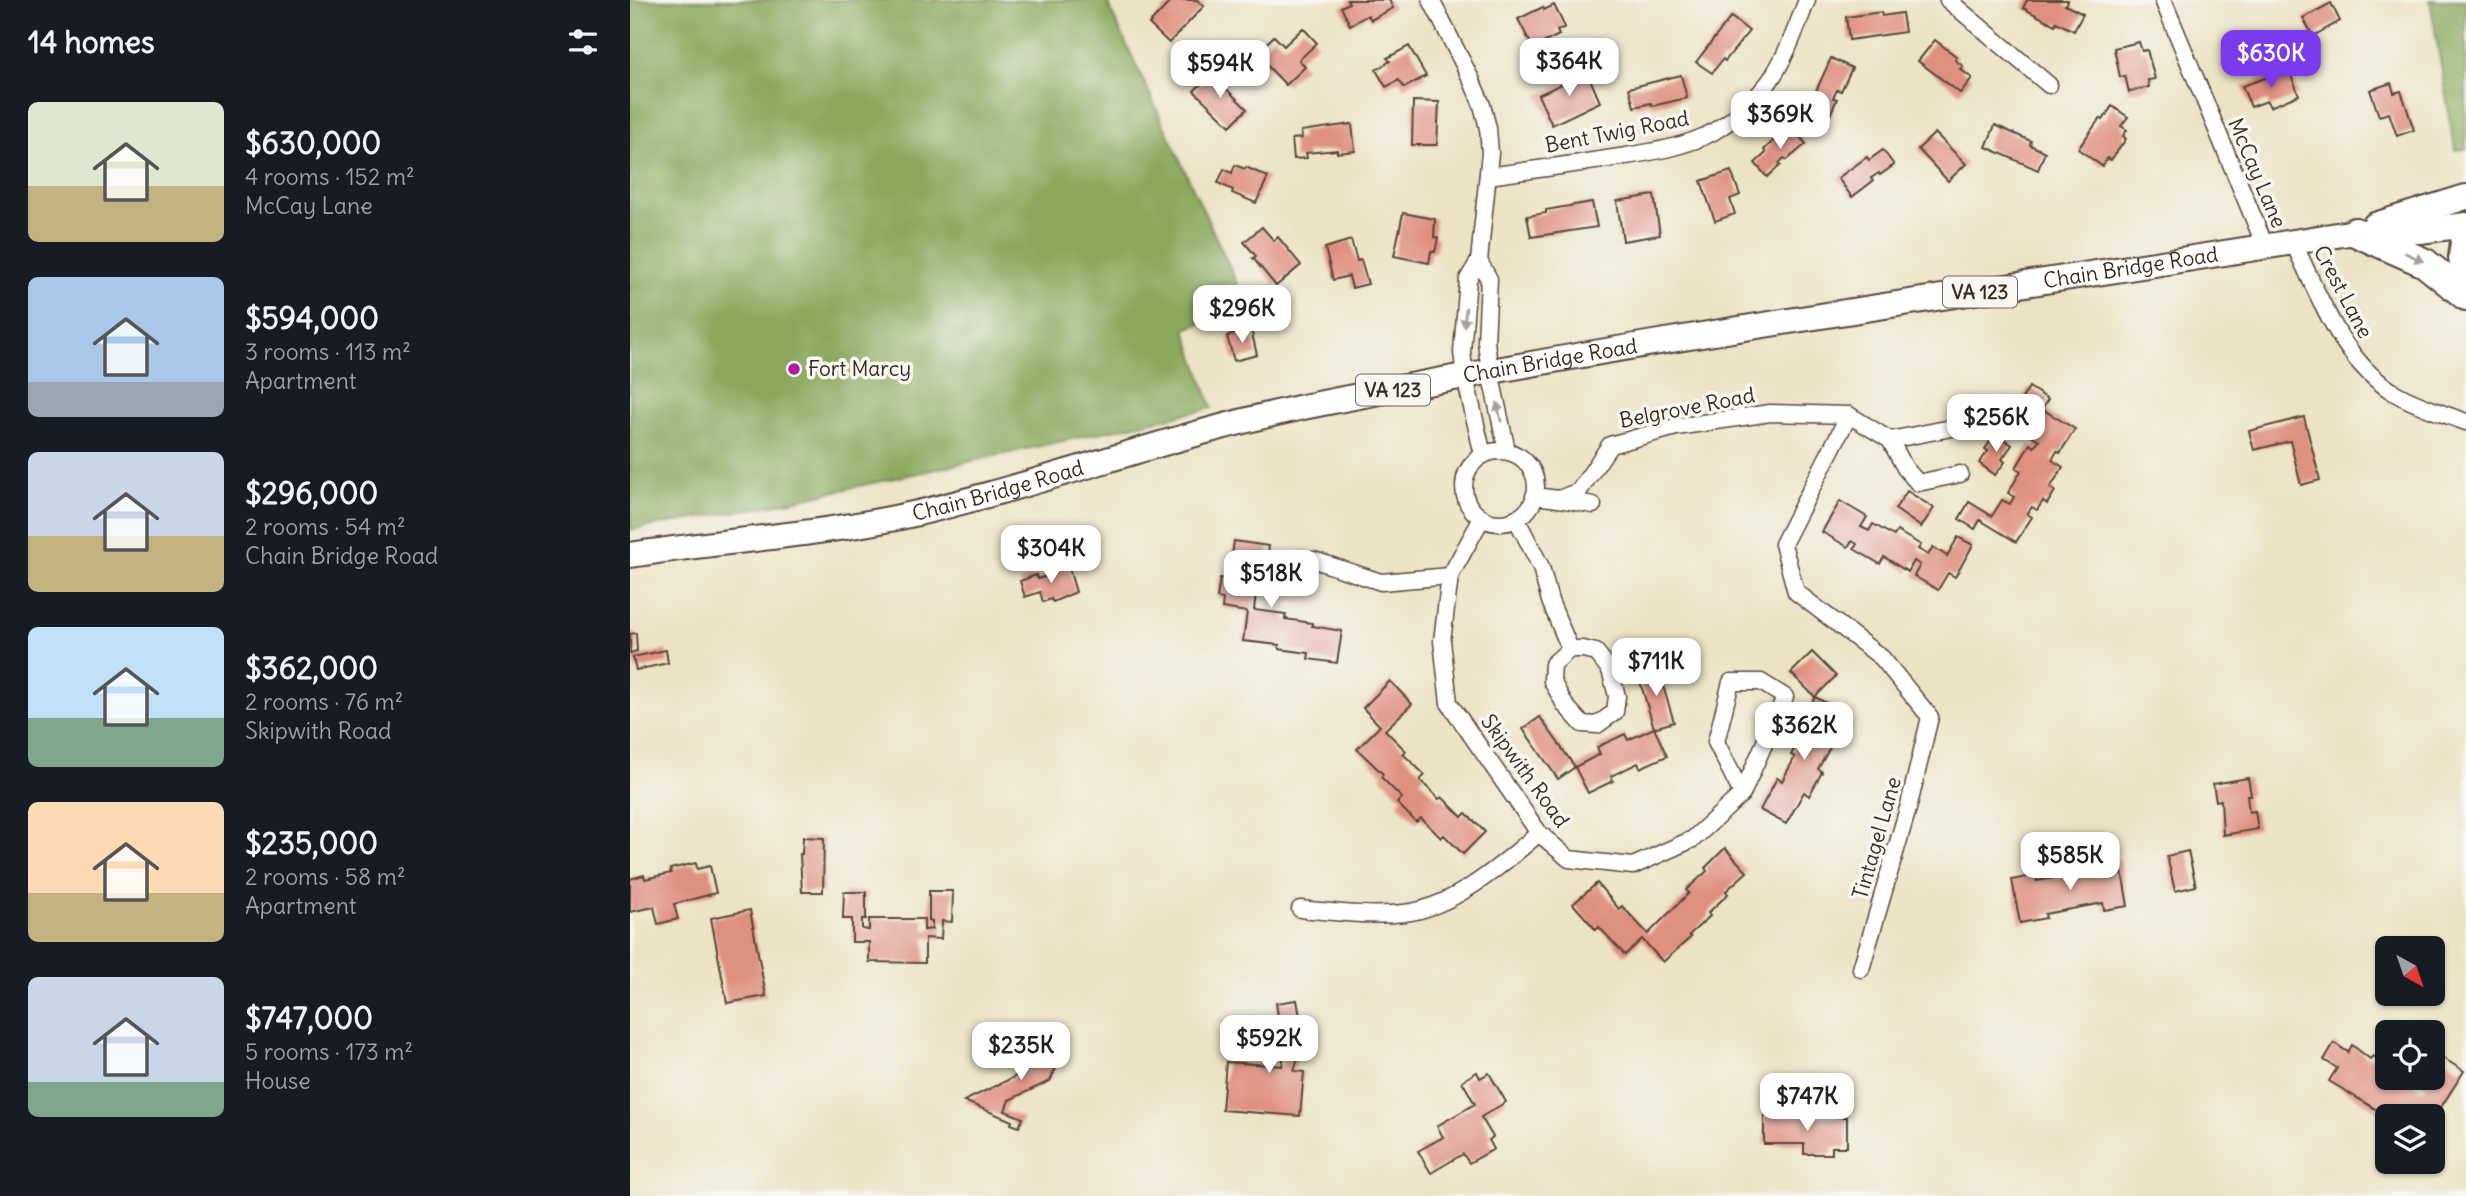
<!DOCTYPE html>
<html lang="en">
<head>
<meta charset="utf-8">
<style>
  :root { --surface:#171b24; --page:#242831; --text:#f1f3f6; --muted:#9ea1a6; --accent:#7c3aed }
  body { margin:0; font-family:Delius,sans-serif; background:var(--page); color:var(--text); height:100vh; display:flex; flex-direction:column; font-size:26px; white-space:nowrap }
  * { box-sizing:border-box; margin:0 }
  p { font-size:23px; color:var(--muted) }
  .icon { flex:none; width:38px; height:38px; fill:none; stroke:currentColor; stroke-width:2; stroke-linecap:round; stroke-linejoin:round }
  .map { position:relative; flex:1; overflow:hidden }
  .side { display:flex; flex-direction:column; background:var(--surface); width:630px }
  .side>* { flex:none }
  .needle { width:46px; rotate:140deg }
  .controls { position:absolute; left:1745px; top:936px; display:grid; gap:14px }
  .controls a { display:grid; place-items:center; width:70px; height:70px; border-radius:10px; background:var(--surface); box-shadow:0 2px 5px #0004; font-size:35px }
  .price { position:absolute; translate:-50% -60px; padding:0 16px; border-radius:14px; background:#fff; color:#222; font-size:23px; line-height:46px; filter:drop-shadow(0 2px 4px #0008) }
  .price::after { content:''; position:absolute; left:50%; top:42px; width:21px; height:16px; margin-left:-10px; background:inherit; clip-path:polygon(0 0,100% 0,50% 100%) }
  .price.active { background:var(--accent); color:#fff }
  ul { padding:0; list-style:none }
  li { display:flex; align-items:center; gap:21px; height:175px; padding:0 28px }
  li span { display:grid; place-items:center; flex:none; width:196px; height:140px; border-radius:10px; color:#555 }
  li>.icon { margin-inline-start:auto }
  span .icon { width:84px; height:84px; fill:#fffc; stroke-width:1 }
  li b { font-size:30px }
  h2 { display:flex; justify-content:space-between; align-items:center; height:84px; padding:0 28px; font-size:30px }
  main { display:flex; flex:1; min-height:0 }
  .map>svg:first-child { display:block }
</style>
</head>
<body>
<main>
<section class="side">
<h2>14 homes<svg class="icon" aria-label="filters" viewBox="0 0 24 24"><path d="M4 7h16M4 17h16"/><circle cx="9" cy="7" r="2"/><circle cx="15" cy="17" r="2"/></svg></h2>
<ul>
<li><span style="background:linear-gradient(#dfe7d0 60%,#c2b280 0)"><svg class="icon" aria-label="home" viewBox="0 0 24 24"><path d="M3 11l9-7 9 7M6 9v11h12V9"/></svg></span><div><b>$630,000</b><p>4 rooms · 152 m²</p><p>McCay Lane</p></div></li>
<li><span style="background:linear-gradient(#a9c7e8 75%,#9aa5b1 0)"><svg class="icon" aria-label="home" viewBox="0 0 24 24"><path d="M3 11l9-7 9 7M6 9v11h12V9"/></svg></span><div><b>$594,000</b><p>3 rooms · 113 m²</p><p>Apartment</p></div></li>
<li><span style="background:linear-gradient(#c9d6e8 60%,#c2b280 0)"><svg class="icon" aria-label="home" viewBox="0 0 24 24"><path d="M3 11l9-7 9 7M6 9v11h12V9"/></svg></span><div><b>$296,000</b><p>2 rooms · 54 m²</p><p>Chain Bridge Road</p></div></li>
<li><span style="background:linear-gradient(#bfe0f5 65%,#7fa58c 0)"><svg class="icon" aria-label="home" viewBox="0 0 24 24"><path d="M3 11l9-7 9 7M6 9v11h12V9"/></svg></span><div><b>$362,000</b><p>2 rooms · 76 m²</p><p>Skipwith Road</p></div></li>
<li><span style="background:linear-gradient(#ffd9b3 65%,#c2b280 0)"><svg class="icon" aria-label="home" viewBox="0 0 24 24"><path d="M3 11l9-7 9 7M6 9v11h12V9"/></svg></span><div><b>$235,000</b><p>2 rooms · 58 m²</p><p>Apartment</p></div></li>
<li><span style="background:linear-gradient(#c9d6e8 75%,#7fa58c 0)"><svg class="icon" aria-label="home" viewBox="0 0 24 24"><path d="M3 11l9-7 9 7M6 9v11h12V9"/></svg></span><div><b>$747,000</b><p>5 rooms · 173 m²</p><p>House</p></div></li>
</ul>
</section>
<div class="map">
<svg width="1836" height="1196" viewBox="0 0 1836 1196">
  <rect width="100%" height="100%" fill="#f6f6f2"/>
  <filter id="ink" filterUnits="userSpaceOnUse"><feTurbulence type="fractalNoise" baseFrequency=".0143" numOctaves="2"/><feDisplacementMap in="SourceGraphic" scale="14" xChannelSelector="R" yChannelSelector="G"/><feConvolveMatrix kernelMatrix="1 2 1 2 8 2 1 2 1" color-interpolation-filters="sRGB"/></filter>
  <filter id="wash" filterUnits="userSpaceOnUse"><feTurbulence type="fractalNoise" baseFrequency=".00686" numOctaves="4" result="noise"/><feDisplacementMap in="SourceGraphic" scale="28" xChannelSelector="R" yChannelSelector="G"/><feGaussianBlur stdDeviation="1.57" result="paint"/><feColorMatrix in="noise" values="0 0 0 0 0 0 0 0 0 0 0 0 0 0 0 0 0 1.4 0 .05"/><feComposite in="paint" operator="in"/></filter>
  <g filter="url(#wash)">
    <rect width="100%" height="100%" fill="#ece3c4"/>
    <g fill="#89a85c" stroke="#62693d" stroke-width="2">
      <path d="M0,0H476L618,307L555,329L582,408L143,505L0,530Z"/>
      <path d="M1800,0H1836V149L1825,150Z"/>
    </g>
    <g id="blocks">
      <g fill="#df8f80">
        <path d="M542,0H567L574,6L539,43L519,24Z"/>
        <path d="M717,0H759L763,8L741,20L738,15L720,25L711,7L719,3Z"/>
        <path d="M1397,0H1438L1435,5L1453,14L1444,31L1426,22L1425,25L1393,8Z"/>
        <path d="M1701,3L1710,21L1683,36L1673,18Z"/>
        <path d="M924,5L935,27L927,31L929,35L903,48L888,19L913,7L914,10Z"/>
        <path d="M1251,12L1252,16L1272,13L1275,32L1219,40L1216,17Z"/>
        <path d="M1101,17L1119,31L1095,61L1093,59L1082,73L1066,62Z"/>
        <path d="M673,28L687,43L669,60L675,67L656,85L626,54L644,36L654,46Z"/>
        <path d="M1305,40L1327,57L1325,60L1333,66L1330,69L1342,78L1330,93L1288,61Z"/>
        <path d="M1509,42L1512,51L1517,50L1525,79L1518,80L1519,87L1499,92L1495,76L1490,77L1484,48Z"/>
        <path d="M779,46L796,76L774,88L769,80L756,87L746,70L760,61L757,58Z"/>
        <path d="M1201,58L1222,68L1211,91L1207,90L1203,98L1207,99L1200,115L1182,107L1189,92L1186,91Z"/>
        <path d="M1659,70L1669,95L1640,107L1637,101L1621,107L1612,86Z"/>
        <path d="M957,72L970,102L922,125L908,95Z"/>
        <path d="M581,74L617,109L600,126L564,91Z"/>
        <path d="M1051,75L1057,98L1022,106L1021,103L1004,107L999,88Z"/>
        <path d="M1761,83L1764,93L1771,91L1784,130L1767,136L1759,113L1749,116L1740,90Z"/>
        <path d="M783,101L809,102L807,145H782Z"/>
        <path d="M1482,106L1498,117L1491,126L1497,130L1493,136L1496,139L1481,160L1477,158L1472,166L1448,149L1470,118L1473,120Z"/>
        <path d="M722,124L725,151L707,153V150L676,153L677,158L664,159L662,139L672,138L671,131Z"/>
        <path d="M1365,125L1401,141L1400,145L1415,152L1408,170L1356,147Z"/>
        <path d="M1161,126L1176,144L1157,160L1154,158L1149,163L1151,165L1137,177L1125,163L1136,153L1134,150L1141,143Z"/>
        <path d="M1305,133L1336,164L1318,181L1288,149Z"/>
        <path d="M1253,150L1264,165L1250,175L1249,173L1241,178L1243,181L1222,197L1208,178L1237,157L1239,160Z"/>
        <path d="M605,165L615,169L616,167L638,177L626,203L602,193L603,190L588,183L594,169L602,173Z"/>
        <path d="M1101,171L1110,195L1100,199L1105,214L1085,221L1071,181Z"/>
        <path d="M1024,195L1030,235L993,241L987,201Z"/>
        <path d="M962,202L967,227L901,237L897,216L916,213V210Z"/>
        <path d="M773,213L805,219L804,237L808,238L805,252L801,251L799,263L764,256Z"/>
        <path d="M632,227L644,241L648,237L671,265L646,286L623,258L626,256L614,242Z"/>
        <path d="M721,240L727,261L731,260L738,284L722,288L719,276L703,280L695,248Z"/>
        <path d="M621,329L627,355L604,361L597,336Z"/>
        <path d="M1399,387L1418,399L1412,409L1445,429L1430,453L1427,451L1422,460L1433,467L1420,488L1425,491L1417,504L1413,501L1407,510L1402,507L1397,514L1402,517L1386,542L1350,520L1345,529L1329,519L1339,502L1362,516L1372,500L1380,504L1384,497L1378,493L1391,471L1386,468L1400,444L1404,447L1409,440L1401,435L1410,420L1387,407Z"/>
        <path d="M1674,417L1690,480L1671,485L1660,441L1624,450L1619,431Z"/>
        <path d="M1366,433L1382,445L1372,459L1375,462L1365,475L1349,463L1358,451L1355,449Z"/>
        <path d="M1277,491L1304,508L1291,527L1265,509Z"/>
        <path d="M1210,501L1237,517L1231,527L1239,531L1243,524L1264,536L1267,531L1291,545L1288,549L1298,555L1303,547L1317,556L1328,537L1343,545L1325,577L1318,573L1308,590L1284,576L1290,565L1284,561L1278,572L1254,557L1250,564L1224,549L1227,544L1222,541L1218,547L1192,532Z"/>
        <path d="M604,541L639,546L635,577L628,576L624,610L656,614L655,619L682,623V626L712,631L707,663L678,659L679,653L649,649V645L613,641L617,612L592,608L593,599L587,598L590,578L599,579Z"/>
        <path d="M438,565L446,592L423,602L421,599L413,602L410,592L395,597L390,581L406,575L408,579L420,575L418,571Z"/>
        <path d="M6,633L7,651L0,653V634Z"/>
        <path d="M36,650L38,663L6,670L3,657Z"/>
        <path d="M1182,652L1206,676L1185,697L1161,673Z"/>
        <path d="M1028,669L1044,722L1024,728L1008,675Z"/>
        <path d="M760,681L782,704L755,730L776,751L773,754L795,775L790,780L809,799L812,797L832,817L836,813L855,832L833,854L814,835L811,838L791,818L786,822L767,803L772,798L751,777L753,774L727,749L750,726L733,708Z"/>
        <path d="M1185,697L1213,712L1198,739L1203,742L1188,769L1192,772L1179,796L1174,792L1156,824L1130,810L1147,778L1152,781L1165,757L1161,755L1176,727L1171,725Z"/>
        <path d="M910,717L945,767L928,779L893,729Z"/>
        <path d="M1024,728L1037,756L1010,768L1008,763L981,776L983,781L958,793L945,767L970,754L967,747L995,734L998,740Z"/>
        <path d="M1618,778L1621,795H1617L1619,812L1625,811L1628,829L1593,835L1591,800L1586,801L1583,784Z"/>
        <path d="M173,837L194,838L193,892H172L170,854H172Z"/>
        <path d="M1095,848L1117,872L1096,891L1098,894L1078,913L1080,916L1059,935L1061,937L1033,962L1012,939L995,955L969,927L966,930L943,904L967,883L989,909L992,906L1018,934L1059,893L1056,890L1077,871L1075,868Z"/>
        <path d="M1558,851L1566,886L1545,891L1537,856Z"/>
        <path d="M1490,860L1498,906L1474,910L1473,903L1415,914L1416,918L1390,923L1382,880L1406,875L1407,881L1468,870L1467,864Z"/>
        <path d="M66,863L67,869L80,866L86,893L44,904L48,919L28,924L24,907L0,912V879L14,875L15,879L41,873L40,869Z"/>
        <path d="M299,891H323L322,922L312,921L311,939L295,938V963L239,962V942H222V919H213L214,892H236V919H232V929L239,930V919H294V930L302,929V921H299Z"/>
        <path d="M120,910L136,996L97,1003L81,918Z"/>
        <path d="M667,1000L674,1038L665,1040L668,1058L664,1071L674,1072L670,1116L592,1110L596,1062L652,1066L654,1055L646,1003Z"/>
        <path d="M414,1037L435,1047L420,1081L379,1100L375,1111L393,1118L389,1127L381,1124L382,1121L334,1101L399,1070Z"/>
        <path d="M1704,1043L1718,1052L1722,1045L1740,1059L1743,1056L1754,1063L1757,1058V1078H1774L1793,1090L1813,1058L1834,1071L1804,1118L1787,1107L1781,1116H1757L1699,1081L1707,1068L1694,1060Z"/>
        <path d="M847,1072L850,1078L859,1073L876,1102L851,1117L863,1137L859,1140L864,1149L839,1163L833,1154L801,1173L788,1151L813,1137L807,1126L845,1104L832,1081Z"/>
        <path d="M1134,1116L1217,1117V1147H1202V1154H1174V1144H1134Z"/>
      </g>
    </g>
  </g>
  <g filter="url(#ink)">
    <use href="#blocks" fill-opacity="0" stroke="#564637" stroke-width="2"/>
    <g fill="none" stroke-linecap="round" stroke-linejoin="round">
      <defs>
        <g id="street">
          <path d="M801,0L841,79L852,105L858,128L860,153L849,261L838,279L832,352L835,377L853,455"/>
          <path d="M1318,0L1419,85"/>
          <path d="M1533,0L1635,246"/>
          <path d="M858,176C902,170 946,164 990,157C1021,152 1056,147 1083,132C1105,119 1123,103 1139,82C1156,58 1166,28 1177,0"/>
          <path d="M1663,242C1689,295 1712,362 1765,393C1787,406 1812,413 1836,422"/>
          <path d="M849,261L859,279L856,342L860,372L877,451"/>
          <path d="M1219,415L1153,544L1166,592L1252,658L1300,717L1279,805L1231,969"/>
          <path d="M1260,440L1275,468L1288,483L1330,474"/>
          <circle cx="870" cy="487" r="36"/>
          <path d="M904,496L929,499L949,491L980,445L1046,427L1140,413L1219,415L1260,440L1362,420"/>
          <path d="M929,499L963,505"/>
          <path d="M852,518L820,576L812,641L819,703L909,833L939,859L1003,866L1063,839L1112,794"/>
          <path d="M886,518L911,567L920,601L940,649L923,664L922,681L935,705L952,724L967,725L985,712L987,696L980,670L966,652L953,649H940"/>
          <path d="M684,560L751,582L820,576"/>
          <path d="M1101,682H1131L1155,697L1112,794L1086,742Z"/>
          <path d="M670,909C704,912 740,917 774,913C823,908 873,864 909,833"/>
        </g>
        <g id="primary">
          <path d="M1745,225L1836,197"/>
          <path id="s1" d="M0,555C96,540 193,535 288,513C423,481 553,431 688,404C1032,335 1379,289 1725,232L1790,231L1836,225"/>
        </g>
        <g id="highway">
          <path d="M1725,232L1795,263L1836,296"/>
          <path d="M1836,235L1833,257L1836,281"/>
        </g>
      </defs>
      <use href="#street" stroke="#564637" stroke-width="19"/>
      <use href="#primary" stroke="#564637" stroke-width="28"/>
      <use href="#highway" stroke="#564637" stroke-width="32"/>
      <use href="#street" stroke="#fff" stroke-width="16"/>
      <use href="#primary" stroke="#fff" stroke-width="24"/>
      <use href="#highway" stroke="#fff" stroke-width="28"/>
    </g>
    <defs><path id="oneway-solid" d="M-6-.8H1V-3.2L6.5 0L1 3.2V.8H-6Z" transform="scale(1.75)"/></defs>
    <g fill="#a79f9a">
      <use href="#oneway-solid" transform="translate(1784 257) rotate(26)"/>
      <use href="#oneway-solid" transform="translate(835 317) rotate(95)"/>
      <use href="#oneway-solid" transform="translate(869 412) rotate(-102)"/>
    </g>
  </g>
  <circle fill="#b5179e" stroke="#f6f6f2" stroke-width="2.5" cx="164" cy="369" r="7"/>
  <g text-anchor="middle" stroke-width="7" stroke-linejoin="round" paint-order="stroke">
    <g fill="#f6f6f2" stroke="#73675e" stroke-width="2">
      <rect x="1313" y="276.5" width="74" height="31" rx="5"/>
      <rect x="726" y="374.5" width="74" height="31" rx="5"/>
    </g>
    <g font-size="19" font-weight="bold" fill="#3b2a1e">
      <text x="1350" y="299">VA 123</text>
      <text x="763" y="397">VA 123</text>
    </g>
    <g font-size="21" fill="#3b2a1e" stroke="#f6f6f2">
      <text transform="translate(987 132) rotate(-11)" y="7">Bent Twig Road</text>
      <text transform="translate(1627 173) rotate(67)" y="7">McCay Lane</text>
      <text dy="7" stroke="none"><textPath href="#s1" startOffset="1530">Chain Bridge Road</textPath></text>
      <text transform="translate(1713 292) rotate(62)" y="7">Crest Lane</text>
      <text dy="7" stroke="none"><textPath href="#s1" startOffset="942">Chain Bridge Road</textPath></text>
      <text transform="translate(1057 408) rotate(-11)" y="7">Belgrove Road</text>
      <text dy="7" stroke="none"><textPath href="#s1" startOffset="374">Chain Bridge Road</textPath></text>
      <text transform="translate(895 771) rotate(54)" y="7">Skipwith Road</text>
      <text transform="translate(1247 838) rotate(-74)" y="7">Tintagel Lane</text>
    </g>
    <g font-size="21" fill="#3b2a1e" stroke="#f6f6f2" text-anchor="start">
      <text x="178" y="376">Fort Marcy</text>
    </g>
  </g>
</svg>
<div class="controls">
<a><svg class="needle" viewBox="-14 -14 28 28"><path d="M0-13l5 13h-10z" fill="#e53935"/><path d="M0 13l5-13h-10z" fill="#9ea1a6"/></svg></a>
<a><svg class="icon" aria-label="locate" viewBox="0 0 24 24"><circle cx="12" cy="12" r="6"/><path d="M12 2v4M12 18v4M2 12h4M18 12h4"/></svg></a>
<a><svg class="icon" aria-label="layers" viewBox="0 0 24 24"><path d="M12 4l9 5-9 5-9-5zM3 14l9 5 9-5"/></svg></a>
</div>
<b class="price active" style="left:1641px;top:90px">$630K</b>
<b class="price" style="left:939px;top:98px">$364K</b>
<b class="price" style="left:590px;top:100px">$594K</b>
<b class="price" style="left:1150px;top:151px">$369K</b>
<b class="price" style="left:612px;top:345px">$296K</b>
<b class="price" style="left:1366px;top:454px">$256K</b>
<b class="price" style="left:421px;top:585px">$304K</b>
<b class="price" style="left:641px;top:610px">$518K</b>
<b class="price" style="left:1026px;top:698px">$711K</b>
<b class="price" style="left:1174px;top:762px">$362K</b>
<b class="price" style="left:1440px;top:892px">$585K</b>
<b class="price" style="left:639px;top:1075px">$592K</b>
<b class="price" style="left:391px;top:1082px">$235K</b>
<b class="price" style="left:1177px;top:1133px">$747K</b>
</div>
</main>
</body>
</html>
